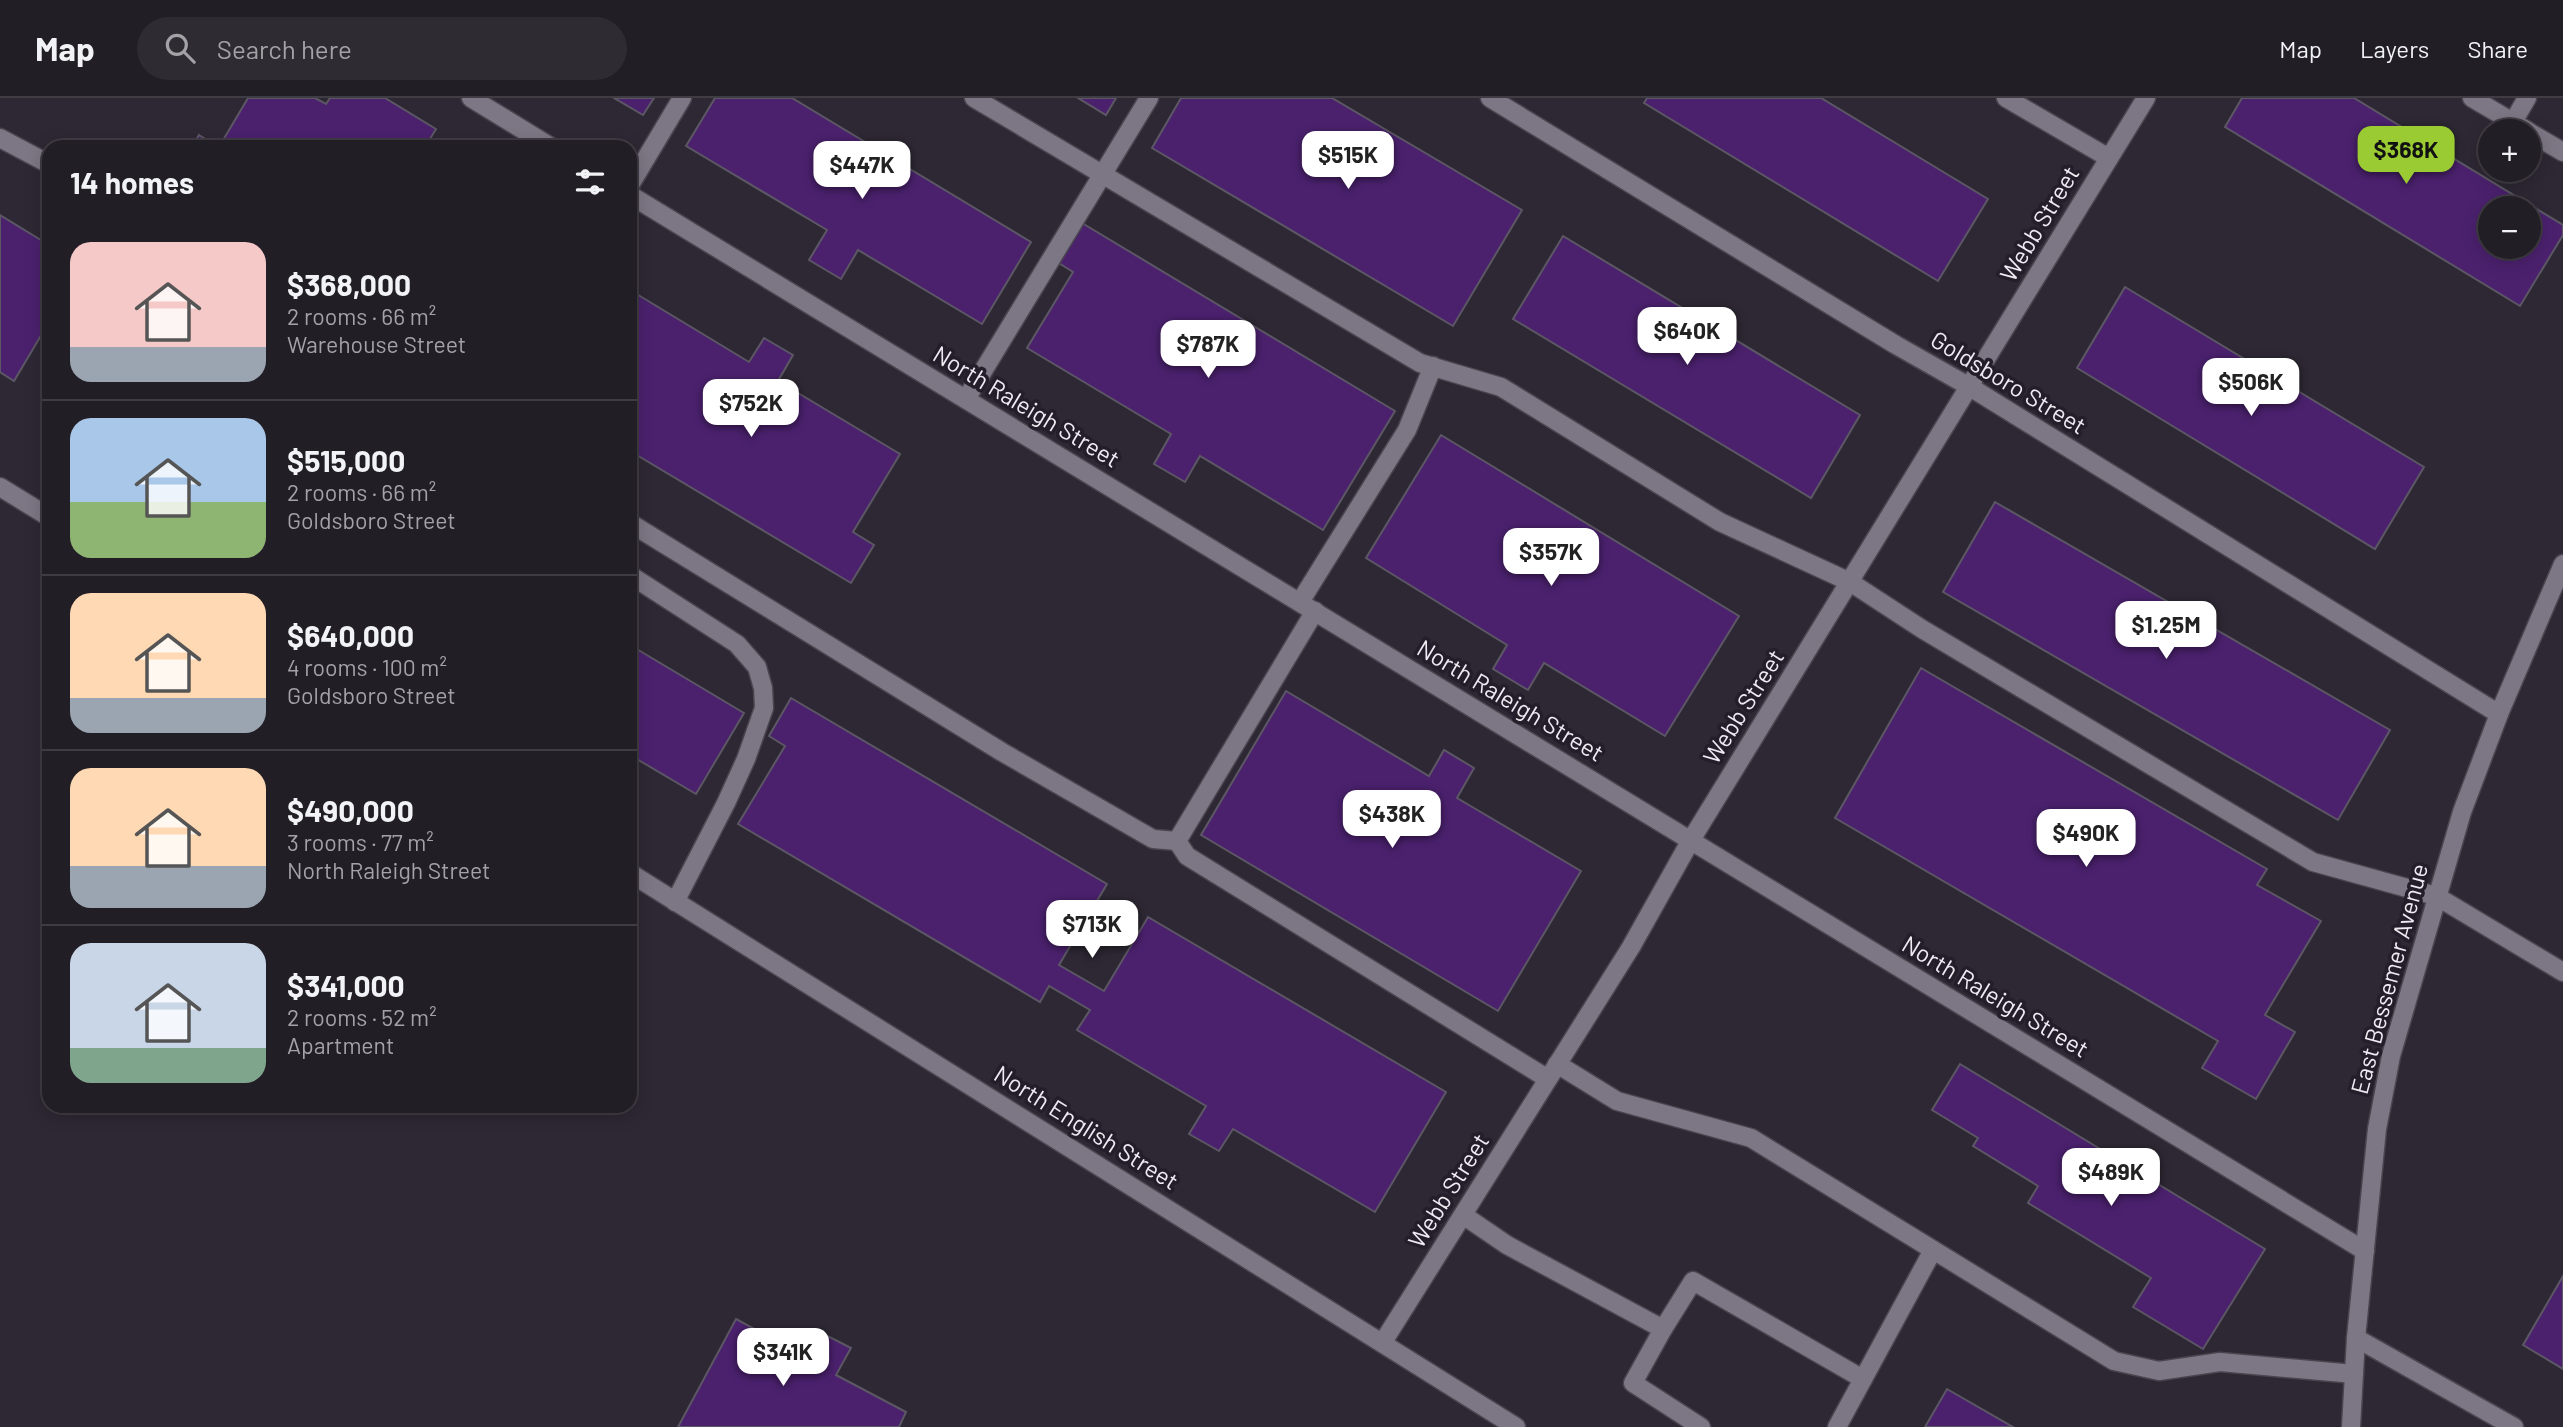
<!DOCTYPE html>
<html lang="en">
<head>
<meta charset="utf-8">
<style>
  :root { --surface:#221e26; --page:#2e2b32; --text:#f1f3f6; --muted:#a2a2a7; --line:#3f3c43; --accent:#9bcb33 }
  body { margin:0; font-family:Barlow,sans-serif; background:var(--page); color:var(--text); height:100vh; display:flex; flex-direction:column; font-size:26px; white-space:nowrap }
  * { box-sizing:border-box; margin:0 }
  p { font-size:23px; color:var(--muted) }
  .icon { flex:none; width:38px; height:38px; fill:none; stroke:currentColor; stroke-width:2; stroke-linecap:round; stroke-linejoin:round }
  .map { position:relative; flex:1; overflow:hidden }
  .drawer { position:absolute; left:42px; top:42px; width:595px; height:973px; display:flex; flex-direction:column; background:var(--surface); border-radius:21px; box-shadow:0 4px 18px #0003,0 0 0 2px var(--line) }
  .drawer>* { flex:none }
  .tools { position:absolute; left:2478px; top:21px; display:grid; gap:14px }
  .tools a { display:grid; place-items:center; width:63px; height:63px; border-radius:50%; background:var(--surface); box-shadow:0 4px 18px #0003,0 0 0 2px var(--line); font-size:35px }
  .price { position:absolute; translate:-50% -60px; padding:0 16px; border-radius:14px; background:#fff; color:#222; font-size:23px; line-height:46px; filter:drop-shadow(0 2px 4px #0008) }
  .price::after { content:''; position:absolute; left:50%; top:42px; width:21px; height:16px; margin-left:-10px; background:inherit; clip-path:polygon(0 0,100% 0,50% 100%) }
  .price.selected { background:var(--accent); color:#111 }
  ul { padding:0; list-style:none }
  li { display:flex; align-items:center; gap:21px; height:175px; padding:0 28px }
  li+li { border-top:2px solid var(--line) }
  li span { display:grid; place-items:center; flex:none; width:196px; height:140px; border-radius:21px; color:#555 }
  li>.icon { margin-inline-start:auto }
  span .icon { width:84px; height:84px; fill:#fffc; stroke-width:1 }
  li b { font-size:30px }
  h2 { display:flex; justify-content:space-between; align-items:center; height:84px; padding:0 28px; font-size:30px }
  header { display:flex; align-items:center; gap:42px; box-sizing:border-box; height:98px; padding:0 35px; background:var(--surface); border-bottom:2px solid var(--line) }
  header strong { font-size:33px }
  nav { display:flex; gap:38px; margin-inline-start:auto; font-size:24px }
  .search { width:490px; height:63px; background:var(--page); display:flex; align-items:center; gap:18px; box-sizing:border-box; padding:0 24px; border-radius:38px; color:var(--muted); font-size:26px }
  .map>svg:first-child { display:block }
</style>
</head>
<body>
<header>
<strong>Map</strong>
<div class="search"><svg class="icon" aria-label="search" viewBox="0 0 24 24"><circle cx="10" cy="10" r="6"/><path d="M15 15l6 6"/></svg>Search here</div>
<nav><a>Map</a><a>Layers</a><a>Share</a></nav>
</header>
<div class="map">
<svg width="2563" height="1329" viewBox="0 0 2563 1329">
  <rect width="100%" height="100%" fill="#2d2833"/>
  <g fill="#4b216e" stroke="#5c5764" stroke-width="2" fill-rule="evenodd">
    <path d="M248,0H315L326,6L330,0H385L436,31L425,49H219Z"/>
    <path d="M614,0H654L643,17Z"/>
    <path d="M715,0H792L1031,144L982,226L858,152L841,181L809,162L827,132L686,48Z"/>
    <path d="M1078,0H1116L1106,17Z"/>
    <path d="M1181,0H1332L1522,112L1453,228L1152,50Z"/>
    <path d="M1647,0H1821L1988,101L1938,183L1644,5Z"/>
    <path d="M2242,0H2354L2563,127V137L2520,208L2225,29ZM2490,110H2529V149H2490Z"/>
    <path d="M199,37L218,49H192Z"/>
    <path d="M0,117L49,147V224L14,283L0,274Z"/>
    <path d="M1077,122L1395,313L1323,432L1200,358L1185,384L1154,366L1171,336L1027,250L1073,174L1054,162Z"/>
    <path d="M1563,138L1860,317L1811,400L1513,221Z"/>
    <path d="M2125,189L2424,369L2375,451L2077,270Z"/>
    <path d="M630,192L749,264L764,240L793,257L778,283L900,356L853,434L874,447L851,485L630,353Z"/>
    <path d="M1441,337L1739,518L1665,638L1544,565L1528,592L1493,571L1507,547L1366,460Z"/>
    <path d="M1995,404L2390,632L2338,722L1943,494Z"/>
    <path d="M630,547L744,615L696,696L630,657Z"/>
    <path d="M1921,570L2267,771L2257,787L2321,823L2265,917L2295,934L2256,1001L2202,970L2218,943L1835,720Z"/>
    <path d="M1286,593L1429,678L1444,652L1474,670L1457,700L1581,773L1498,913L1201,737Z"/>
    <path d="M791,600L1107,786L1059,867L1104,893L1148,819L1446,994L1375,1114L1233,1031L1219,1053L1189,1036L1206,1008L1077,932L1090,912L1049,888L1040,904L738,726L785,648L769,638Z"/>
    <path d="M1960,966L2265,1151L2203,1251L2133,1209L2151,1180L2028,1105L2038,1088L1973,1048L1978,1040L1932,1012Z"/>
    <path d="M2563,1178V1271L2523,1247Z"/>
    <path d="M736,1221L804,1258L818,1233L851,1250L836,1277L906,1314L899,1329H678Z"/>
    <path d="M1947,1291L2013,1329H1925Z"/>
  </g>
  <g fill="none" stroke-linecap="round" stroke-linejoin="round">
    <defs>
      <g id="lane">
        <path d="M974,0L1420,265L1501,289L1720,424L1850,484L1922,531L2313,764L2436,798"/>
        <path d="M2006,0L2109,60"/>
        <path d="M2513,24L2527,0"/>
        <path d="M0,40L49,66"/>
        <path d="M630,87L682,0"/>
        <path d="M966,301L1149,0"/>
        <path d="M630,425L1002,654L1153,741L1177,743"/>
        <path d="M630,477L737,546L757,569L763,590L764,610L746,661L726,705L675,804"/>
        <path d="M1300,504L1407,332L1433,268"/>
        <path d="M1315,513L1177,743L1187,758L1548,981"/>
        <path d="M1557,966L1617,1003L1751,1040L2114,1263L2159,1273L2220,1264L2354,1276"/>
        <path d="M1463,1117L1507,1147L1663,1231L1693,1183L1863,1281"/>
        <path d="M1663,1231L1633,1285L1701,1329"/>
        <path d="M1837,1329L1933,1152"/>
      </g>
      <g id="street">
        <path d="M471,0L551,49"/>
        <path d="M1490,0L1896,247L1970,289L2499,616"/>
        <path d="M2472,0L2528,33"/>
        <path d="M2529,34L2563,54"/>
        <path d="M630,97L2365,1153"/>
        <path d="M2436,798L2563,874"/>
        <path d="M2356,1240L2514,1329"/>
        <path d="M1383,1244L1631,849L1691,742L2146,0"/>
      </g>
      <g id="secondary">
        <path d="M0,389L49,419"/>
        <path d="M630,775L1516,1329"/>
        <path d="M2351,1329L2356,1240L2377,1031L2391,958L2462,714L2499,616L2563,466"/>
      </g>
    </defs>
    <use href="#lane" stroke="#49454f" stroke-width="21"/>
    <use href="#street" stroke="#49454f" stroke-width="21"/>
    <use href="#secondary" stroke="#49454f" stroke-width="21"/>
    <use href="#lane" stroke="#7d7785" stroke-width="18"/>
    <use href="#street" stroke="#7d7785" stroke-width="18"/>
    <use href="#secondary" stroke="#7d7785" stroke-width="18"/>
  </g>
  <g text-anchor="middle" stroke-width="7" stroke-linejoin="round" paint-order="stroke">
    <g font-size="24" fill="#efebf3" stroke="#231e29">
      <text transform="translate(2040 126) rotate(-59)" y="8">Webb Street</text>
      <text transform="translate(2008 285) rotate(31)" y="8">Goldsboro Street</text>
      <text transform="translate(1026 309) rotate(31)" y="8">North Raleigh Street</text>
      <text transform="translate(1510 603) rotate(31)" y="8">North Raleigh Street</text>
      <text transform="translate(1744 609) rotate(-58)" y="8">Webb Street</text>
      <text transform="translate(2390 881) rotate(-75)" y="8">East Bessemer Avenue</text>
      <text transform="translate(1995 899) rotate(31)" y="8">North Raleigh Street</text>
      <text transform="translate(1086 1030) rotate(32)" y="8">North English Street</text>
      <text transform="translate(1449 1093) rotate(-58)" y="8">Webb Street</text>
    </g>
  </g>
</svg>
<div class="tools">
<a>+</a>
<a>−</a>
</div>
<b class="price selected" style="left:2406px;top:88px">$368K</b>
<b class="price" style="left:1348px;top:93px">$515K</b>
<b class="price" style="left:862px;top:103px">$447K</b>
<b class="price" style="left:1687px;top:269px">$640K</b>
<b class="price" style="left:1208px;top:282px">$787K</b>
<b class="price" style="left:2251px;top:320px">$506K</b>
<b class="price" style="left:751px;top:341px">$752K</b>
<b class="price" style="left:1551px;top:490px">$357K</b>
<b class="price" style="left:2166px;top:563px">$1.25M</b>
<b class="price" style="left:1392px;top:752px">$438K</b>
<b class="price" style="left:2086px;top:771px">$490K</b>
<b class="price" style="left:1092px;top:862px">$713K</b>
<b class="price" style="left:2111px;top:1110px">$489K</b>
<b class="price" style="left:783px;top:1290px">$341K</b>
<section class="drawer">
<h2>14 homes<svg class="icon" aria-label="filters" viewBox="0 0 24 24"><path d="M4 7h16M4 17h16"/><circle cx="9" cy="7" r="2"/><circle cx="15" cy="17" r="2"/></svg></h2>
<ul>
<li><span style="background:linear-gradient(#f6c9c9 75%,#9aa5b1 0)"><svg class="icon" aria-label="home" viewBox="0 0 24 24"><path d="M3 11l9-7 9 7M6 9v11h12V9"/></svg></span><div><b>$368,000</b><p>2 rooms · 66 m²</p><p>Warehouse Street</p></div></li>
<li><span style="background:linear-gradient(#a9c7e8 60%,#8fb573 0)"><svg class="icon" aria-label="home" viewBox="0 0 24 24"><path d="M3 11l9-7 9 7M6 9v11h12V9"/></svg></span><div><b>$515,000</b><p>2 rooms · 66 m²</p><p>Goldsboro Street</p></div></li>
<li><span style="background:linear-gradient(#ffd9b3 75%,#9aa5b1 0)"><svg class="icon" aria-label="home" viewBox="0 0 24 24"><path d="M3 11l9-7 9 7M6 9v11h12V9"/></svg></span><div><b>$640,000</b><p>4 rooms · 100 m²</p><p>Goldsboro Street</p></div></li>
<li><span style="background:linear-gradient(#ffd9b3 70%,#9aa5b1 0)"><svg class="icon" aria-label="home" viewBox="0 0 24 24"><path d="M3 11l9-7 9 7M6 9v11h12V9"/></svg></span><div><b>$490,000</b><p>3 rooms · 77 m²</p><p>North Raleigh Street</p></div></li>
<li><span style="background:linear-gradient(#c9d6e8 75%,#7fa58c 0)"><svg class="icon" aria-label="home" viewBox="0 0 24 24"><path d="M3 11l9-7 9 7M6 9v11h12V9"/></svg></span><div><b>$341,000</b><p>2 rooms · 52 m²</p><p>Apartment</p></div></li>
</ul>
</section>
</div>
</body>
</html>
